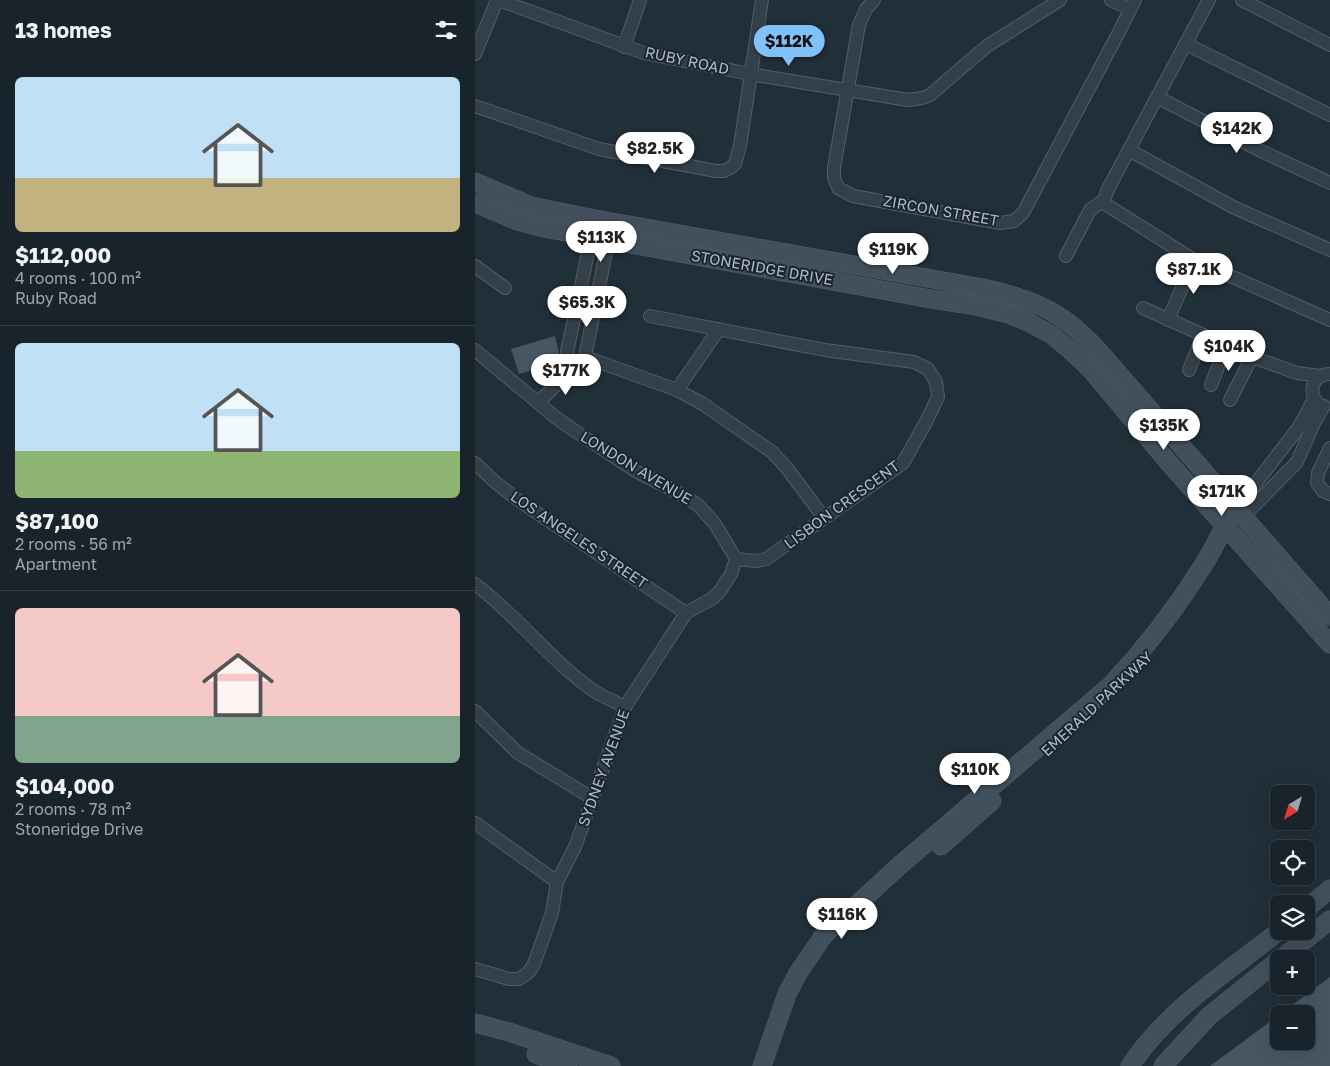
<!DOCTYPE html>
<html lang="en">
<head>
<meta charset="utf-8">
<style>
  :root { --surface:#19232b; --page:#222b33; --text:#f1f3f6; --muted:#9fa4a9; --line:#374047; --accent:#80c1f9 }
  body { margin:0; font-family:"Golos Text",sans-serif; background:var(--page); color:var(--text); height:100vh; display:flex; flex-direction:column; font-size:19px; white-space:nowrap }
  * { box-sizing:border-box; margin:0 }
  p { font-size:16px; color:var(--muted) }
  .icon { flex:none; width:28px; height:28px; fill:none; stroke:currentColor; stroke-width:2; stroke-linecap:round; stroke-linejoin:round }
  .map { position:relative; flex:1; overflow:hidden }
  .panel { display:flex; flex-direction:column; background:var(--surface); width:475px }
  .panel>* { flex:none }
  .needle { width:32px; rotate:218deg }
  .buttons { position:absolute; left:795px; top:785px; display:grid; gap:10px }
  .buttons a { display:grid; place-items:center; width:45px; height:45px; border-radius:8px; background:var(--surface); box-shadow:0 5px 20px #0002,0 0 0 1px var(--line); font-size:25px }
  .price { position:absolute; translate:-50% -42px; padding:0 11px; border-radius:18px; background:#fff; color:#222; font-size:16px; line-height:32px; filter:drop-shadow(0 1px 2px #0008) }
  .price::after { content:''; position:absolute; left:50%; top:30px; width:15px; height:11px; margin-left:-8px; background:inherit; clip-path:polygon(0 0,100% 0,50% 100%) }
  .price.current { background:var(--accent); color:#111 }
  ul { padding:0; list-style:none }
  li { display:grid; align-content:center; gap:10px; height:265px; padding:0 15px }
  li+li { border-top:1px solid var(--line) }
  li span { display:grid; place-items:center; height:155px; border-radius:8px; color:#555 }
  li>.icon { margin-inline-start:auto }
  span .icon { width:90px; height:90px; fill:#fffc; stroke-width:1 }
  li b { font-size:21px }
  h2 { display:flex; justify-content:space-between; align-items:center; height:60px; padding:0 15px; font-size:21px }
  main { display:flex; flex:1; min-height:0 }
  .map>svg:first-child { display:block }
</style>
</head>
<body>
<main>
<section class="panel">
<h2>13 homes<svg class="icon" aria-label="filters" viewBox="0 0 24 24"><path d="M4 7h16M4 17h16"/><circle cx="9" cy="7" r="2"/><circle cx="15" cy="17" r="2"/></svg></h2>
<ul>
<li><span style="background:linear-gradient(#bfe0f5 65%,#c2b280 0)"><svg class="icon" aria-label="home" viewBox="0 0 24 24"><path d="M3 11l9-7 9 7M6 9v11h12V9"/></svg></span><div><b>$112,000</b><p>4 rooms · 100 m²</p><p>Ruby Road</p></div></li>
<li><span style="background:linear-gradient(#bfe0f5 70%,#8fb573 0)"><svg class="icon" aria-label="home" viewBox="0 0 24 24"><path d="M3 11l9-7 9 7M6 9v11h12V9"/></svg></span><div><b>$87,100</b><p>2 rooms · 56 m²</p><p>Apartment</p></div></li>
<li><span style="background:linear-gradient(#f6c9c9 70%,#7fa58c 0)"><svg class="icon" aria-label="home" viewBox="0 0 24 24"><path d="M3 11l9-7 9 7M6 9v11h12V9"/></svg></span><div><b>$104,000</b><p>2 rooms · 78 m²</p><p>Stoneridge Drive</p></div></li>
</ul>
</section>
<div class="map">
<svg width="855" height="1066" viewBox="0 0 855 1066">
  <rect width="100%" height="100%" fill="#212f39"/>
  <g fill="#465763">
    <path d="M80,336L86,362L44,374L36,349Z"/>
    <path d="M855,977V1066H735L804,1015V1041H831V1014H805Z"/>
  </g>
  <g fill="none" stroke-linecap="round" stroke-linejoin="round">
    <defs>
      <g id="street">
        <path d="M24,0L169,53L275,74L433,100L447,98L455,95L512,46L585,0"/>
        <path d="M399,0L391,9L384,25L359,168V178L363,188L378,196L525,223L539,221L548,213L644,32L660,0"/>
        <path d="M636,0L655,9"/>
        <path d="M734,0L633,189L629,200L630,204L719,260L855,320"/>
        <path d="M767,0L855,45"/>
        <path d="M711,44L855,115"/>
        <path d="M149,47L165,0"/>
        <path d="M0,54L22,0"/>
        <path d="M682,97L786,151L855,183"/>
        <path d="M0,106L124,149L241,171H249L255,168L260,164L265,146L287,0"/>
        <path d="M654,150L758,207L855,250"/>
        <path d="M591,256L615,210L629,200"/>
        <path d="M0,266L30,288"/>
        <path d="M668,308L777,357L822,373L846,376"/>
        <path d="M175,316L350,350L439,362L453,369L461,382L463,397L451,422L428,463L291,559L281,561L261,559"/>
        <path d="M693,320L719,260"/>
        <path d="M0,350L80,417L97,429L162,472L202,492L223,505L240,524L261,559"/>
        <path d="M110,357L202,390L228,404L297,452L311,467L349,518"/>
        <path d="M96,369L92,352L118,229"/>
        <path d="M714,370L728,335"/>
        <path d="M736,385L751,346"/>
        <path d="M202,390L244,329"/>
        <path d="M755,400L777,357"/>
        <path d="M63,402C80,388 94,371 110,357L135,232"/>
        <path d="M843,403C832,392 838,374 855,374"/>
        <path d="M855,448L843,473L842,483L848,491L855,494"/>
        <path d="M0,463L20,482L43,500L211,613"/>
        <path d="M761,509L824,427L839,399"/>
        <path d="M768,517L822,462L839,423L849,406"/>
        <path d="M0,584C44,617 77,663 122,693C131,698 141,702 150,707"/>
        <path d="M0,711L43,753L117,798"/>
        <path d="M0,823L82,882"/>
        <path d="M0,969L34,979H44L53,973L59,964L77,913L82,882L100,847L150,707L211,613L238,598L245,591L256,574L261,559"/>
      </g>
      <g id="secondary">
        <path d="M0,182L56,206L120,219L508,288C539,295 570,304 595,324C604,331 613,340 621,348L855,616"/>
        <path d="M0,203L40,220L69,228L456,299L496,305L534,314L555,323L577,335L594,349L616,370L694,463L855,644"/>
        <path d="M466,846L517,801"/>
        <path d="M831,909L855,889"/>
        <path d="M806,959L855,920"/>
        <path d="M0,1023L34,1032L136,1066"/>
        <path d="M61,1054L93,1066"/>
        <path d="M287,1066L312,994L323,973L349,935L424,866L635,686C670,649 700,610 727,567C738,551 745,533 756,516"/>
        <path d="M655,1066C693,1009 751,973 804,931"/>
        <path d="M688,1066L734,1016L804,960"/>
      </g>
    </defs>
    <use href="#street" stroke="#525e67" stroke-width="14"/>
    <use href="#secondary" stroke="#525e67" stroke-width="19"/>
    <use href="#street" stroke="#344049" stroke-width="12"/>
    <use href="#secondary" stroke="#42505d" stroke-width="18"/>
  </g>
  <g text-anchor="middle" stroke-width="4" stroke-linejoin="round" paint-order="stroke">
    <g font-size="15" fill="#afbbc6" stroke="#1a252e">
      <text transform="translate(212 61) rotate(12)" y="5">RUBY ROAD</text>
      <text transform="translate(466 211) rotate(10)" y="5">ZIRCON STREET</text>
      <text transform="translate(287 268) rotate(10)" y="5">STONERIDGE DRIVE</text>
      <text transform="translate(161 468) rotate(31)" y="5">LONDON AVENUE</text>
      <text transform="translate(367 505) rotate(-36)" y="5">LISBON CRESCENT</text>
      <text transform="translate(104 540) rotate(34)" y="5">LOS ANGELES STREET</text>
      <text transform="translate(622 704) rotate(-43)" y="5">EMERALD PARKWAY</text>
      <text transform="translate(129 768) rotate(-70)" y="5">SYDNEY AVENUE</text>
    </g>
  </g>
</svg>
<div class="buttons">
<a><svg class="needle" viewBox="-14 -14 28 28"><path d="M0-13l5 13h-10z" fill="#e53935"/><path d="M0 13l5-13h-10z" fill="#9fa4a9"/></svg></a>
<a><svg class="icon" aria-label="locate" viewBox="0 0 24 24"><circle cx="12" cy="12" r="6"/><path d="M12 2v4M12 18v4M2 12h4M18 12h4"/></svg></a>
<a><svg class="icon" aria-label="layers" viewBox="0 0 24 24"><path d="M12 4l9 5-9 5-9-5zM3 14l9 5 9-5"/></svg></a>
<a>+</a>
<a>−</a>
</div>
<b class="price current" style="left:314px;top:67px">$112K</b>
<b class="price" style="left:762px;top:154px">$142K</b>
<b class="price" style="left:180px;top:174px">$82.5K</b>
<b class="price" style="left:126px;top:263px">$113K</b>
<b class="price" style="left:418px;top:275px">$119K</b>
<b class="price" style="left:719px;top:295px">$87.1K</b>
<b class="price" style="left:112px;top:328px">$65.3K</b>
<b class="price" style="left:754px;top:372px">$104K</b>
<b class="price" style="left:91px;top:396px">$177K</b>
<b class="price" style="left:689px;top:451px">$135K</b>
<b class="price" style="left:747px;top:517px">$171K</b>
<b class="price" style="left:500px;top:795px">$110K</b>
<b class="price" style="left:367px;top:940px">$116K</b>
</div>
</main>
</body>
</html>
